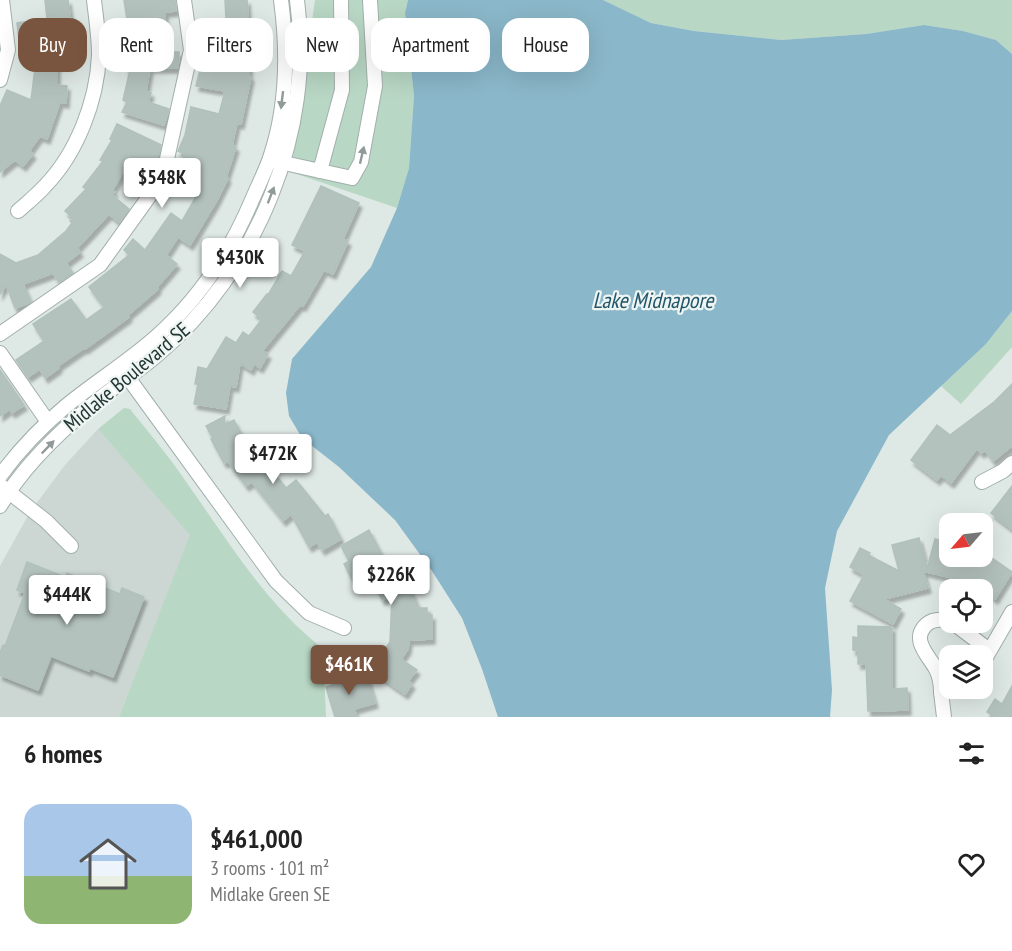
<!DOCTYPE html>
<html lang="en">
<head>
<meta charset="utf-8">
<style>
  :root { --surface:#fff; --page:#f6f6f6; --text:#222; --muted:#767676; --accent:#79543e }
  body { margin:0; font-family:"PT Sans Narrow",sans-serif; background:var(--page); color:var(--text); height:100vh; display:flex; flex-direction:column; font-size:22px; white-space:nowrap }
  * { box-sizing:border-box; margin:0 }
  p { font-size:20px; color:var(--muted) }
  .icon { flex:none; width:33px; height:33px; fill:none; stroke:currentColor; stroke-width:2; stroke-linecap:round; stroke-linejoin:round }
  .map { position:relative; height:717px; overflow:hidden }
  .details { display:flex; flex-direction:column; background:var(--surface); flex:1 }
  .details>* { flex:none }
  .banner { position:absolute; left:18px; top:18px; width:600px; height:54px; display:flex; gap:12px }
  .needle { width:39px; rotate:242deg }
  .tools { position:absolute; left:939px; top:513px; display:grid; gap:12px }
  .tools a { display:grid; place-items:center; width:54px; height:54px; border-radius:12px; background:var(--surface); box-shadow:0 6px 24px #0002; font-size:30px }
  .price { position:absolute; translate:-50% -51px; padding:0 14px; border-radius:6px; background:#fff; color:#222; font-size:20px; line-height:39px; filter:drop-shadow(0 2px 3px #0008) }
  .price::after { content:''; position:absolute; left:50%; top:36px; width:18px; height:14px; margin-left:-9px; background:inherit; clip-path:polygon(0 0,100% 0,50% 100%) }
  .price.active { background:var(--accent); color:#fff }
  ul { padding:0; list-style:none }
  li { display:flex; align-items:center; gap:18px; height:150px; padding:0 24px }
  li span { display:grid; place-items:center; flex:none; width:168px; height:120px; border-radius:18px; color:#555 }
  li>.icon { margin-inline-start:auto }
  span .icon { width:72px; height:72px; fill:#fffc; stroke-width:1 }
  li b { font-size:26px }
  h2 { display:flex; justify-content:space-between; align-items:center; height:72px; padding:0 24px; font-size:26px }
  .chip { padding:0 21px; border-radius:18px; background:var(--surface); box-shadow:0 6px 24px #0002; font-size:21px; line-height:54px }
  .chip.active { background:var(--accent); color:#fff }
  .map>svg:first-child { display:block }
</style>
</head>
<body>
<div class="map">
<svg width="1012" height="717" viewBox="0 0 1012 717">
  <defs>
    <filter id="shadow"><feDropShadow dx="3" dy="5" stdDeviation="1.5" flood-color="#0004"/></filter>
  </defs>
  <rect width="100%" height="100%" fill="#dee8e5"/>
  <path fill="#ccd7d4" d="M98,429L191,535L119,717H0V566L30,512L65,465Z"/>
  <g fill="#b8d7c4">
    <path d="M315,0H408L405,13L414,96L409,168L397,208L291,172Z"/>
    <path d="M603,0H1012V54L996,40L963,31L924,25L866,34L781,40L694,31L651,23Z"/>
    <path d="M1012,311V347L961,404L941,386L986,344Z"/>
    <path d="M124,408L130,409C150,434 171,459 189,486C230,544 266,604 323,649L326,717H119L190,535L98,429Z"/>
  </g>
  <path fill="#8ab7c9" d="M408,0H603L651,23L694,31L781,40L866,34L924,25L963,31L996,40L1012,54V311L986,344L889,435L837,531L825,588L832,690L830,717H498L482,669L462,618L432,571L395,520L339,467L302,438L289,416L286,393L292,359L371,267L397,208L409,168L414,96L405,13Z"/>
  <g fill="#b4c2be" stroke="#b1c1bc" stroke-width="1.5" filter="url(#shadow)">
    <path d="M45,0H68L72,30L67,31L71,64L57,65V85L67,86L66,103L60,102L47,139L40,136L29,151L33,154L23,166L15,160L0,172V106L7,90L31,100L35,68L37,69L33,38L19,40L17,23L47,19Z"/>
    <path d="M124,0H175L176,11L165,12V52H179L178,68H150L146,91L151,93L148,102L169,109L164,125L122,112L127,102L123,100L130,70H126L130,50L128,49V26Z"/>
    <path d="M225,0H247L250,44L249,76L251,77L241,124L237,123L232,145L236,147L226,177L228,178L216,202L190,245L178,237L166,255L177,264L157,287L158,289L128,315L129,317L85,349L84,348L58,366L59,368L45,378L40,369L28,377L16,360L44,341L33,324L71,299L86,320L104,307L89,287L129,255L124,250L133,239L145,250L171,213L182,221L199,191L173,178L185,154L178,151L185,135L191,107L219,114L225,91L196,86L204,54L228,56Z"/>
    <path d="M117,124L161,145L157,161L149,180L133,172L131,175L124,170L112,191L115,192L112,195L129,209L119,222L109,214L77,248L80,252L66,263L73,273L59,282L53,273L23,284L31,302L15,308L6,284L0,294V254L16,263L38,255L66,231L72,223L70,221L73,218L65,211L86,189L83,187L103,161L100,160L112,140L110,139Z"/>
    <path d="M321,186L359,203L343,239L348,241L333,274L324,270L303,306L300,305L262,351L268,354L260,368L254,364L251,370L240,363L236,387L230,386L226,409L194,404L198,384H195L198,367L207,369L226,337L236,343L243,332L249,336L262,319L253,312L267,294L268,295L282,271L291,276L305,251L292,245Z"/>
    <path d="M0,370L24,405L12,413L10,409L0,416Z"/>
    <path d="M1012,384V446L993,461L985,450L981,453L977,448L951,483L941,475L937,480L911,460L937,425L950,435L994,402Z"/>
    <path d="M225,416L224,425L234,420L252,454L257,450L262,457L268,452L277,463L270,468L286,488L296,480L325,516L328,514L341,539L322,550L317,542L309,547L291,514L283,521L252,482L246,486L228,461L224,463L211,439L213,438L206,426Z"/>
    <path d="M1012,486V529L991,513Z"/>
    <path d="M369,530L390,570L409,562L416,576L407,582L419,608H427V615H432V639L409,640L408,649L401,659L417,670L408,681L412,684L405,694L375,673L390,669L377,660L390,642L392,595L382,600L370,575L354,583L344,564L349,561L341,546Z"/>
    <path d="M919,538L927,569L935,539L950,543V556H981L990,562L992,558L1012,572L995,599L982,590H960L965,581L923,571L928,588L884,599L901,609L893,624L850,601L864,575L850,567L860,548L870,553L868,555L899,571L892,545Z"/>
    <path d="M27,562L65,577L67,573L120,594L122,588L144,597L113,677L90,668L89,671L51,656L38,690L0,675V653L3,645L5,646L25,593L17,590Z"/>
    <path d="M858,626L892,627V689L907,688L908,710L868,711L866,664H858V651L853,650V637L858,638Z"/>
    <path d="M348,675L350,681L367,676L375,703L354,709L357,717H335L326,687L333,685L331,680Z"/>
    <path d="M1012,686V717H995L987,712L995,699L1002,704Z"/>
  </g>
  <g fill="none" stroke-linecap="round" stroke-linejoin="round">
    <defs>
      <g id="minor">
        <path d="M0,80L8,50L2,0"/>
        <path d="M275,161L352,178L361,162L375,86L370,0"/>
        <path d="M320,171L342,90L341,0"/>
        <path d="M18,211C27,203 37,195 45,186C77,153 97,101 99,55C99,37 96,18 94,0"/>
        <path d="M0,334L100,265L163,177L191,50L184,0"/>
        <path d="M0,353L48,422"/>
        <path d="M124,372L276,581L309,613L344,628"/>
        <path d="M0,476C19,450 41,427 66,406C95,382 128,362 156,337C199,299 230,252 252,200C258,186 265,172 270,158C287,108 288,52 281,0"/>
        <path d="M982,482L1003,471L1012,463"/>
        <path d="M0,485L46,521L71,546"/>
        <path d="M0,506C22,468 57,434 91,406C111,388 135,374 156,356C257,272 315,131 297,0"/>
        <path d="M952,622L989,650"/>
        <path d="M982,664L1012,612"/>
        <path d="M941,692C941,684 940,677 936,669C928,655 910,639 927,624C934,618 942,619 950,621"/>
        <path d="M944,717L941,692L950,688"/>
      </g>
    </defs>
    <use href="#minor" stroke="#a2afac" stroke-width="16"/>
    <use href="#minor" stroke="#fff" stroke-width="14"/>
  </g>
  <defs><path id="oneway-solid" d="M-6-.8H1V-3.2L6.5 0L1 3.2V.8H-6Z" transform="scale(1.5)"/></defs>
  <g fill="#909a99">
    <use href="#oneway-solid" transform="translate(282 100) rotate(97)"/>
    <use href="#oneway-solid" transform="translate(362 155) rotate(-77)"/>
    <use href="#oneway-solid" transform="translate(271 195) rotate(-69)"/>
    <use href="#oneway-solid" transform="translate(48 447) rotate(-46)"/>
  </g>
  <g text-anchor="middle" stroke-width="4.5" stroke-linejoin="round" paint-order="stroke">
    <g font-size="21" fill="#213633" stroke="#eef5f2">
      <text transform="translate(127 377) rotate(-40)" y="7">Midlake Boulevard SE</text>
    </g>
    <g font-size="22" font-style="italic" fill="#22566b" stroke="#eef5f2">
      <text x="653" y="308">Lake Midnapore</text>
    </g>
  </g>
</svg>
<div class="tools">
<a><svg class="needle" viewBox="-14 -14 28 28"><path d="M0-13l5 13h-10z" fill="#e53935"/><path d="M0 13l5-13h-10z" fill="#767676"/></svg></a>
<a><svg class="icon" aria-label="locate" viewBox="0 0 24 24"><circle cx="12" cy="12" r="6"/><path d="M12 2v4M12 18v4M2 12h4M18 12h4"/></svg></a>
<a><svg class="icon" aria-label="layers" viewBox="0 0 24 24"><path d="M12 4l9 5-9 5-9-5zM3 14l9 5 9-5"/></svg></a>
</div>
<b class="price" style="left:162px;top:209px">$548K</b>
<b class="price" style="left:240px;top:289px">$430K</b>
<b class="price" style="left:273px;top:485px">$472K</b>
<b class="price" style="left:391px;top:606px">$226K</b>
<b class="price" style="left:67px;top:626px">$444K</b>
<b class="price active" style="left:349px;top:696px">$461K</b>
<div class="banner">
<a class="chip active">Buy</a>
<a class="chip">Rent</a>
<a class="chip">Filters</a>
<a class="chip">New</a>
<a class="chip">Apartment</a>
<a class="chip">House</a>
</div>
</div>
<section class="details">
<h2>6 homes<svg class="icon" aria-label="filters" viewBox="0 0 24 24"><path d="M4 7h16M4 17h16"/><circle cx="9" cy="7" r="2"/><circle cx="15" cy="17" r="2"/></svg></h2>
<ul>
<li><span style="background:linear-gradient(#a9c7e8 60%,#8fb573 0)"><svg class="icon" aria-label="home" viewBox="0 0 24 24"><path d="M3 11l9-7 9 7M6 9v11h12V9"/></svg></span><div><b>$461,000</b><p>3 rooms · 101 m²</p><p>Midlake Green SE</p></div><svg class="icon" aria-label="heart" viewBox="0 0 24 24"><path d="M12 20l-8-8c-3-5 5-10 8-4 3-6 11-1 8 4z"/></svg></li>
</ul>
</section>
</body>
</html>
